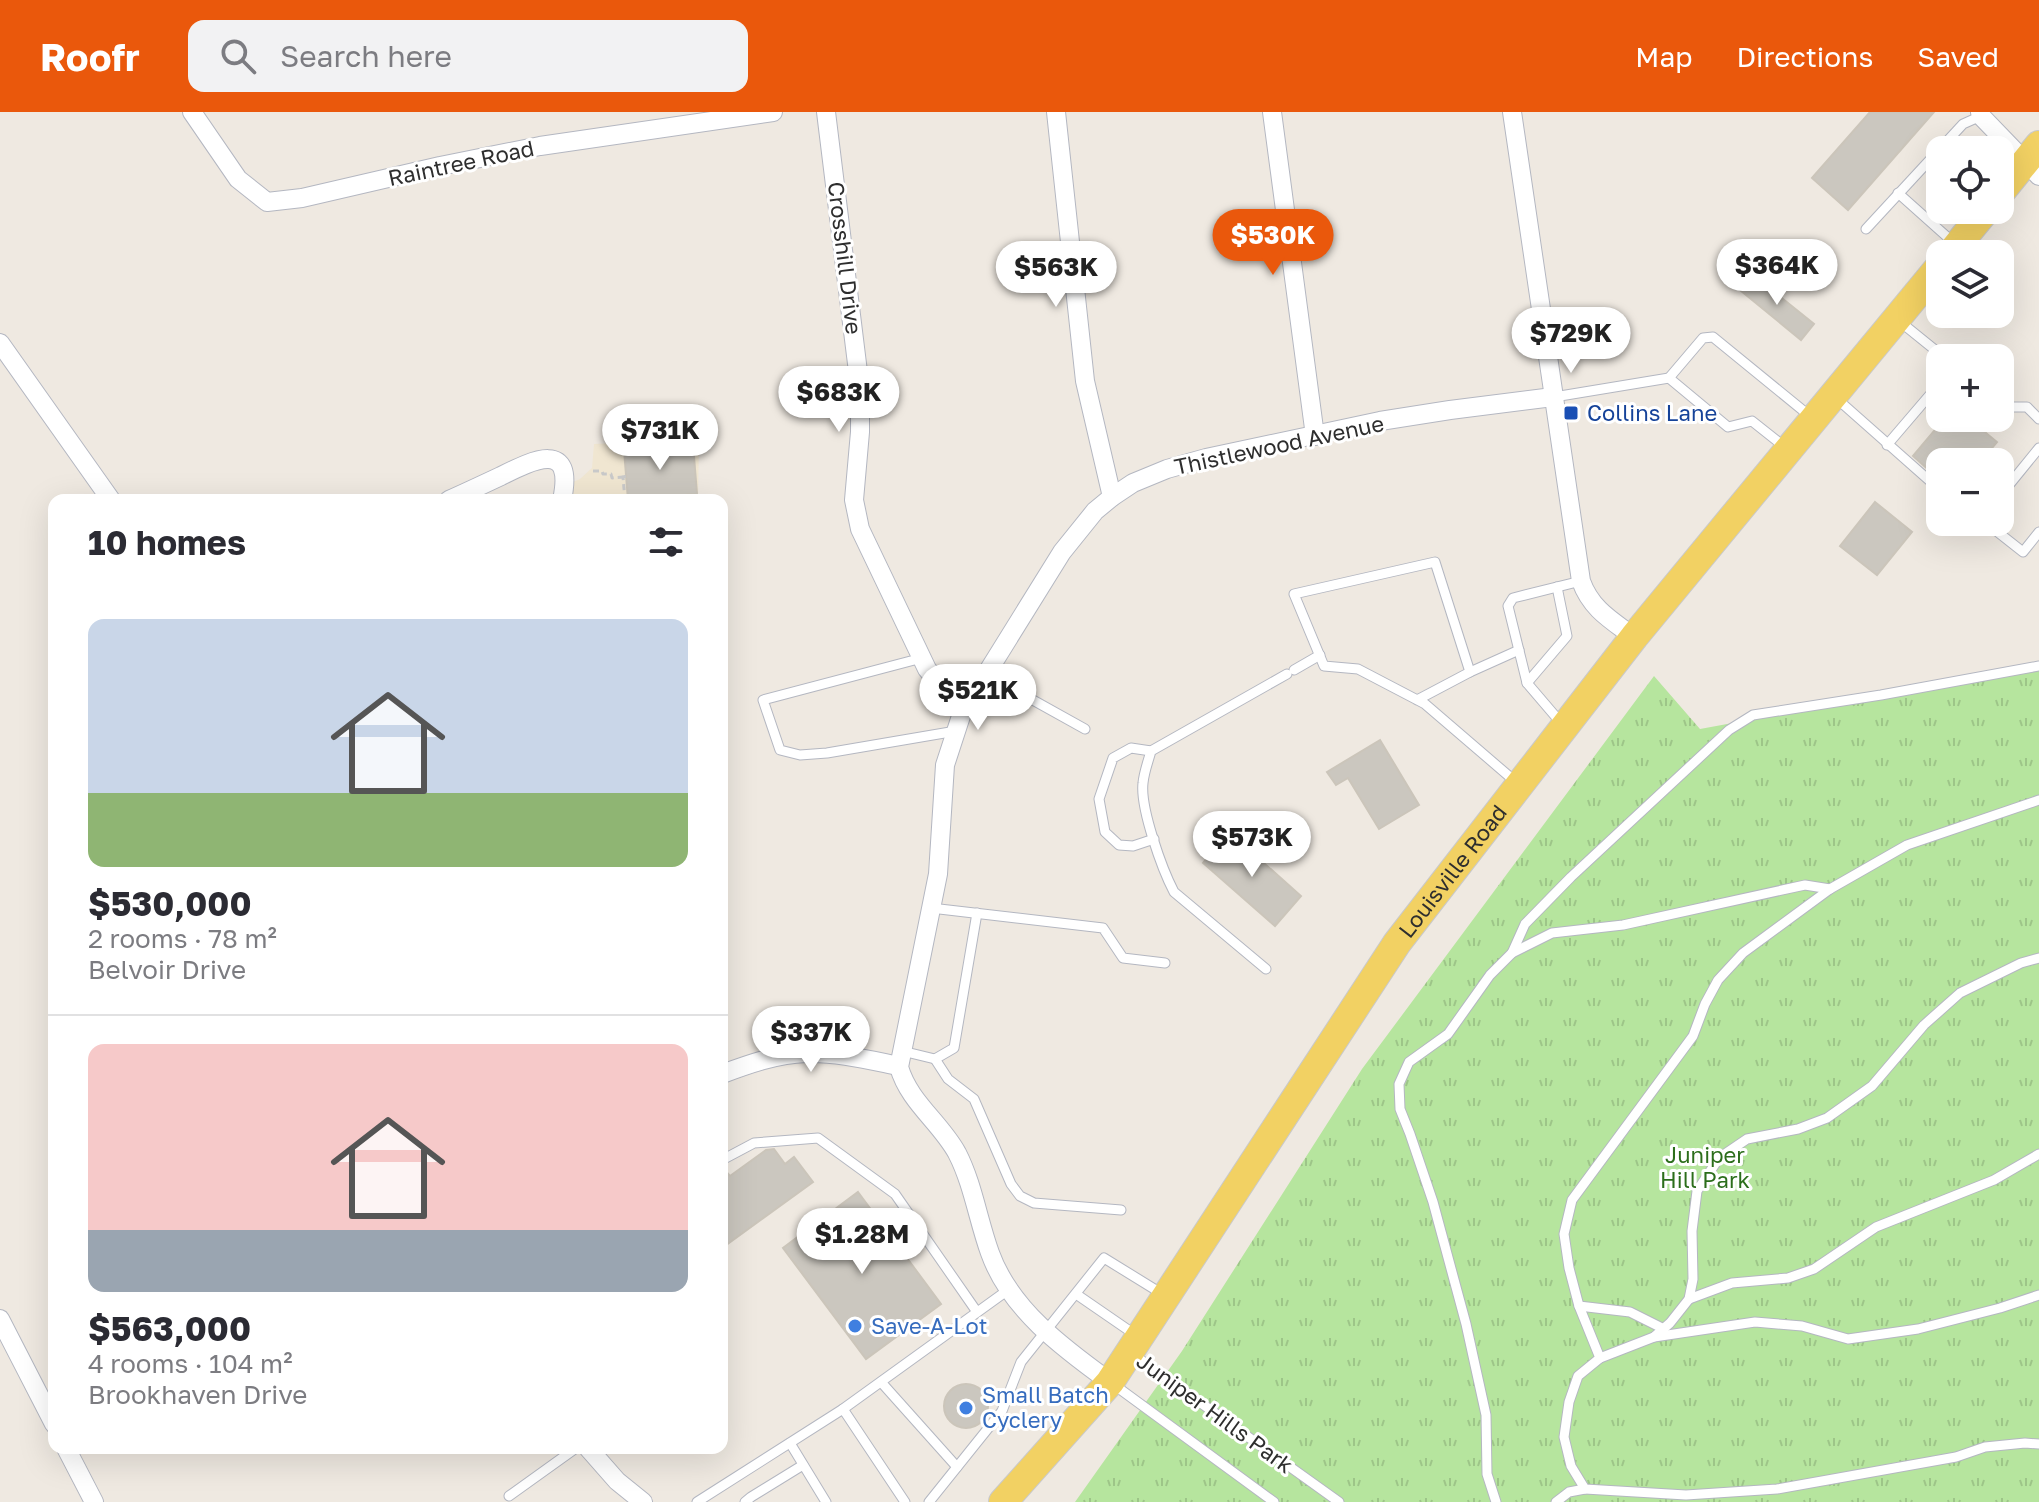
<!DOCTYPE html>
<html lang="en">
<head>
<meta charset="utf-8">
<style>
  :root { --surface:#fff; --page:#f2f2f3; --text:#2b2b33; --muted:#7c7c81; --line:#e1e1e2; --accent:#ea580c }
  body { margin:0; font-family:"Golos Text",sans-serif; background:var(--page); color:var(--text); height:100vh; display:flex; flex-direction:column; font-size:30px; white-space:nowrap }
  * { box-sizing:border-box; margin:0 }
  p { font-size:26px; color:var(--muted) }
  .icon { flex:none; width:44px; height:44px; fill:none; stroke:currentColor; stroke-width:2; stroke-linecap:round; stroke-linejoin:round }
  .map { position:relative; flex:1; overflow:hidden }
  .sheet { position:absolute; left:48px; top:382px; width:680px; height:960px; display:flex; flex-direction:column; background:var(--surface); border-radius:16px; box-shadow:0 8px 32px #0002 }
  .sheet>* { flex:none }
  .fabs { position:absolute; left:1926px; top:24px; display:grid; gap:16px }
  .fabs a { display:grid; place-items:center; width:88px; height:88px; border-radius:16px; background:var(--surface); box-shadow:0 8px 32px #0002; font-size:40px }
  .price { position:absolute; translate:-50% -68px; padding:0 18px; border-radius:28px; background:#fff; color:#222; font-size:26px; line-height:52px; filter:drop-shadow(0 2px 4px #0008) }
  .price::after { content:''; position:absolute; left:50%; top:48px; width:24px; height:18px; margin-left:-12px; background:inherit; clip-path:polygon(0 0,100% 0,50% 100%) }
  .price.active { background:var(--accent); color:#fff }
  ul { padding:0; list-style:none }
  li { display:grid; align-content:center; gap:16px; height:424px; padding:0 40px }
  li+li { border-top:2px solid var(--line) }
  li span { display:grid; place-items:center; height:248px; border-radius:16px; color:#555 }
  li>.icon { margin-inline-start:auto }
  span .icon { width:144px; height:144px; fill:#fffc; stroke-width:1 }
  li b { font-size:34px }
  h2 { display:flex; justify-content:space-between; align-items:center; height:96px; padding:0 40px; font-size:34px }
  header { display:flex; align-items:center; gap:48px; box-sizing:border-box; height:112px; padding:0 40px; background:var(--accent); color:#fff }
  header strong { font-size:38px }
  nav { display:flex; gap:44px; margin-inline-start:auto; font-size:28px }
  .search { width:560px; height:72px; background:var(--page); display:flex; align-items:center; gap:20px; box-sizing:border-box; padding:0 28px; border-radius:16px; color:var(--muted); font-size:30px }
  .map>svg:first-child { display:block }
</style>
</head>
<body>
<header>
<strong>Roofr</strong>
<div class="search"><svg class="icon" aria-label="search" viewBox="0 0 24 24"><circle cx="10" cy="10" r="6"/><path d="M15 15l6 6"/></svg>Search here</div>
<nav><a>Map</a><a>Directions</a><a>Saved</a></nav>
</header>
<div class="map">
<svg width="2039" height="1390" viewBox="0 0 2039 1390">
  <defs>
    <pattern id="park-tufts" width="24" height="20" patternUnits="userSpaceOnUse" patternTransform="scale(2)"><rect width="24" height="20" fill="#b6e59e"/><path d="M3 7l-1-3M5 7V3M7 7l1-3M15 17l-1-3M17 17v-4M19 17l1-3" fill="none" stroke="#9dc588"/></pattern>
  </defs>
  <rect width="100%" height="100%" fill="#efe9e1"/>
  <path fill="#f0e6d1" d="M699,328L698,388H570L573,370L580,367L592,356L594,332Z"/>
  <path fill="url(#park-tufts)" d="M2039,554V1390H1075L1182,1239L1362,957L1654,564L1700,617Z"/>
  <g fill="#cbc7bf" stroke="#cbc5ba" stroke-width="2">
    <path d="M1870,0H1934L1848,98L1812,66Z"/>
    <path d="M1752,162L1814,212L1801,228L1740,178Z"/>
    <path d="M1945,306H1968L1997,330L1980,350H1940V368L1913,344Z"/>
    <path d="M693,332L697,382L628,388L624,338Z"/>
    <path d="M1875,390L1912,420L1877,463L1840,434Z"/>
    <path d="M1380,628L1419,693L1379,717L1348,666L1336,673L1327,660Z"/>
    <path d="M1229,720L1301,784L1275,814L1203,751Z"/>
    <path d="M774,1037L785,1052L794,1045L813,1070L722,1136V1055L730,1064L766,1038Z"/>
    <path d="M858,1080L941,1192L866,1247L783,1136Z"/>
    <circle cx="966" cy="1294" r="22"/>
  </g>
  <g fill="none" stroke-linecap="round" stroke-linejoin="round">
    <defs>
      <g id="service">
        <path d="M1898,81L1954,131"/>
        <path d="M1866,117L1963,12L1981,4"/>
        <path d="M1898,208L1945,246"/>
        <path d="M1554,285L1669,266"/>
        <path d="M1836,286L1940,378"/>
        <path d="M2000,293L2003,295H2027L2039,307"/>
        <path d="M1887,333L1940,271"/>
        <path d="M1786,336L1752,309L1728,315L1669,266L1703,226L1713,225L1811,305"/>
        <path d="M2000,384L2039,336"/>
        <path d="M1985,410L2023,440L2039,420"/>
        <path d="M922,546L763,588L780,638L800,643L827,641L956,619"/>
        <path d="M1294,558L1320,543"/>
        <path d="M1470,560L1519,538"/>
        <path d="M986,562L1085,617"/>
        <path d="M1527,571L1567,524L1557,475"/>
        <path d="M1417,588L1470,560L1435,450L1294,482L1324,554L1358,557L1425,592L1517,671"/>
        <path d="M1562,612L1527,571L1508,494L1513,486L1581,469"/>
        <path d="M1151,639L1131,636L1113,646L1099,687L1105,720L1119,733L1133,734L1154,727"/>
        <path d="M2039,688L1907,733L1830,777L1743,841L1718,868L1705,892L1693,924L1572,1088L1564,1122L1569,1156L1579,1194L1600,1246L1578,1264L1569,1290L1564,1325L1571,1354L1585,1377L1686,1383L1777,1377L1956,1345L1985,1335L2025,1331L2039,1332"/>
        <path d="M931,796L1103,816L1123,846L1165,851"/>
        <path d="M1512,841L1525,812L1571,765L1729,618L1753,603L1881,583L2039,554"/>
        <path d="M1266,857L1174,780C1162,757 1140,696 1143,671C1144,660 1148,650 1151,639L1287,562"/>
        <path d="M902,939L935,947L954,936L977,801"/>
        <path d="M935,947L948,967L974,987L1011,1072L1020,1084L1034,1091L1121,1098"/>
        <path d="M722,1048L754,1031L818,1026L895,1082L977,1200"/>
        <path d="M1076,1182L1137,1224"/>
        <path d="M1689,1187L1732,1171L1788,1166L1814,1157L1876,1115L1994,1068L2039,1042"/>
        <path d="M1579,1194L1630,1200L1664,1217"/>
        <path d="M1654,1225L1670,1211L1689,1187L1693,1167L1692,1119L1697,1079L1719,1046L1747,1027L1798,1017L1827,1006L1872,974L1924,913L1960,881L2021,851L2039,846"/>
        <path d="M1134,1243L1339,1390"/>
        <path d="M1600,1246L1654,1225L1755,1210L1802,1214L1848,1227L1918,1217L2000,1196L2039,1183"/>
        <path d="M881,1270L957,1355"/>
        <path d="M1113,1272L1274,1390"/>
        <path d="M843,1297L1008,1178"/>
        <path d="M790,1331L826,1390"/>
        <path d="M509,1384L576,1336"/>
        <path d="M697,1390L843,1297L905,1390"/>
        <path d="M745,1390L751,1385L803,1353"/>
        <path d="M929,1390L1002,1299L1021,1250L1104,1146L1164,1183"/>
        <path d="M1496,1390L1487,1362L1486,1303L1466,1212L1433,1090L1410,1022L1400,997L1399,972L1409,950L1448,922L1490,863L1512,841L1552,821L1623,813L1805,773L1830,777"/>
        <path d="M1556,1390L1569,1380L1585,1377"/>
      </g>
      <g id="minor">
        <path d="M192,0L238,67L267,90L302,86L440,54L540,34L773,0"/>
        <path d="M826,0L860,276V320L854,388L860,417L927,557L962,601"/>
        <path d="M1056,0L1085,269L1112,385"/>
        <path d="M1272,0L1315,324"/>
        <path d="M1512,0L1581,469C1591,497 1611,508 1634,525"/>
        <path d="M1980,0L1981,4L2039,64"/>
        <path d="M0,231L111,388"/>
        <path d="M449,388C467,380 484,372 501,364C533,348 575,327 562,388"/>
        <path d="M722,962C749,952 777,942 806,941C837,940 869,948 899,954"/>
        <path d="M0,1207L54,1312"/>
        <path d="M1110,1270C1063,1236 1010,1197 990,1141C978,1108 973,1072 957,1041C940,1010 909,990 899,955L938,762L945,653L962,601L1062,440L1095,399L1112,385L1133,371L1167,357L1206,346L1380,309L1450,298L1553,285"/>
        <path d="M66,1336L94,1390"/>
        <path d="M588,1336L617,1369L643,1390"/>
      </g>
      <g id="primary">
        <path d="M2000,81L2039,33"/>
        <path d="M1950,142L1986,98"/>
        <path id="s1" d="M1003,1390L1110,1270L1397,831L1634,525L1940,154"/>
      </g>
    </defs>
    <use href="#service" stroke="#b4b7c1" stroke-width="11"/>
    <use href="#minor" stroke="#b4b7c1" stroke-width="20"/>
    <use href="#primary" stroke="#c9c9c9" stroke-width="30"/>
    <g stroke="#c9c9c9" stroke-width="3" stroke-dasharray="6 4" stroke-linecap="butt">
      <path d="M593,359H602L603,362H611L612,366L623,365"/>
      <path d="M625,388L623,365L627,364"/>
    </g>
    <use href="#service" stroke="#fff" stroke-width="9"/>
    <use href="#minor" stroke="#fff" stroke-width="18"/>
    <use href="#primary" stroke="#f2d163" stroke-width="28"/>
  </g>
  <rect fill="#1a4fb4" stroke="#fff" stroke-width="3" x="1563" y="293" width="16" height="16" rx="4"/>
  <g fill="#3f7fe0" stroke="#fff" stroke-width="3">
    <circle cx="855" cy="1214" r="8"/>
    <circle cx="966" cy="1296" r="8"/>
  </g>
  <g text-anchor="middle" stroke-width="6" stroke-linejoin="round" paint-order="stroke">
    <g font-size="22" fill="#2e2e2e" stroke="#fff">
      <text transform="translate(461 51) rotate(-12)" y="8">Raintree Road</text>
      <text transform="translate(845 146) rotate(83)" y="8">Crosshill Drive</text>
      <text transform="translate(1279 333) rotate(-12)" y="8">Thistlewood Avenue</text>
      <text dy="8" stroke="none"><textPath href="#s1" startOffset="776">Louisville Road</textPath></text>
      <text transform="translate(1215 1301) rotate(36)" y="8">Juniper Hills Park</text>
    </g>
    <g font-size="22" fill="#164399" stroke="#fff" text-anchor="start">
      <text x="1587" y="309">Collins Lane</text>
    </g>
    <g font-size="22" fill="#2c6e1b" stroke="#fff">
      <text x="1705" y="1051">Juniper<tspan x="1705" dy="25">Hill Park</tspan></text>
    </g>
    <g font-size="22" fill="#366cbe" stroke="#fff" text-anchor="start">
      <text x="871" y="1222">Save-A-Lot</text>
      <text x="982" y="1291">Small Batch<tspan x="982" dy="25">Cyclery</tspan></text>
    </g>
  </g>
</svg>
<div class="fabs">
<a><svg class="icon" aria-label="locate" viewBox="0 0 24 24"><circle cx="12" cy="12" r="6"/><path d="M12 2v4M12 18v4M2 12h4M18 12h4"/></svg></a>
<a><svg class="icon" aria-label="layers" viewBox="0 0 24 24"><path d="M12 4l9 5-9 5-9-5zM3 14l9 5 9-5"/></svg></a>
<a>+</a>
<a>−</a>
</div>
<b class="price active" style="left:1273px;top:165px">$530K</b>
<b class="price" style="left:1777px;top:195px">$364K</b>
<b class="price" style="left:1056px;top:197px">$563K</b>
<b class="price" style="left:1571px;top:263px">$729K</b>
<b class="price" style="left:839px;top:322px">$683K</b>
<b class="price" style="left:660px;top:360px">$731K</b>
<b class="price" style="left:978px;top:620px">$521K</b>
<b class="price" style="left:1252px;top:767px">$573K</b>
<b class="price" style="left:811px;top:962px">$337K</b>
<b class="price" style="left:862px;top:1164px">$1.28M</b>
<section class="sheet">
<h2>10 homes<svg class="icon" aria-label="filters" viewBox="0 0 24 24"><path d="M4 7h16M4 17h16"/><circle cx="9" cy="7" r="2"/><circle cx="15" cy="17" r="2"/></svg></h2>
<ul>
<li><span style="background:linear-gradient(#c9d6e8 70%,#8fb573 0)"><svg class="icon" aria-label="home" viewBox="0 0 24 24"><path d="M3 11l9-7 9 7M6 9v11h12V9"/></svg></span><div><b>$530,000</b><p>2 rooms · 78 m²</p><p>Belvoir Drive</p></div></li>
<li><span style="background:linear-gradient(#f6c9c9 75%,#9aa5b1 0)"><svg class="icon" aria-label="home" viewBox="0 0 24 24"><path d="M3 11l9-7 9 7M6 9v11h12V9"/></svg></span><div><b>$563,000</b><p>4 rooms · 104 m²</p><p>Brookhaven Drive</p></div></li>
</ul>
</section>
</div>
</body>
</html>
